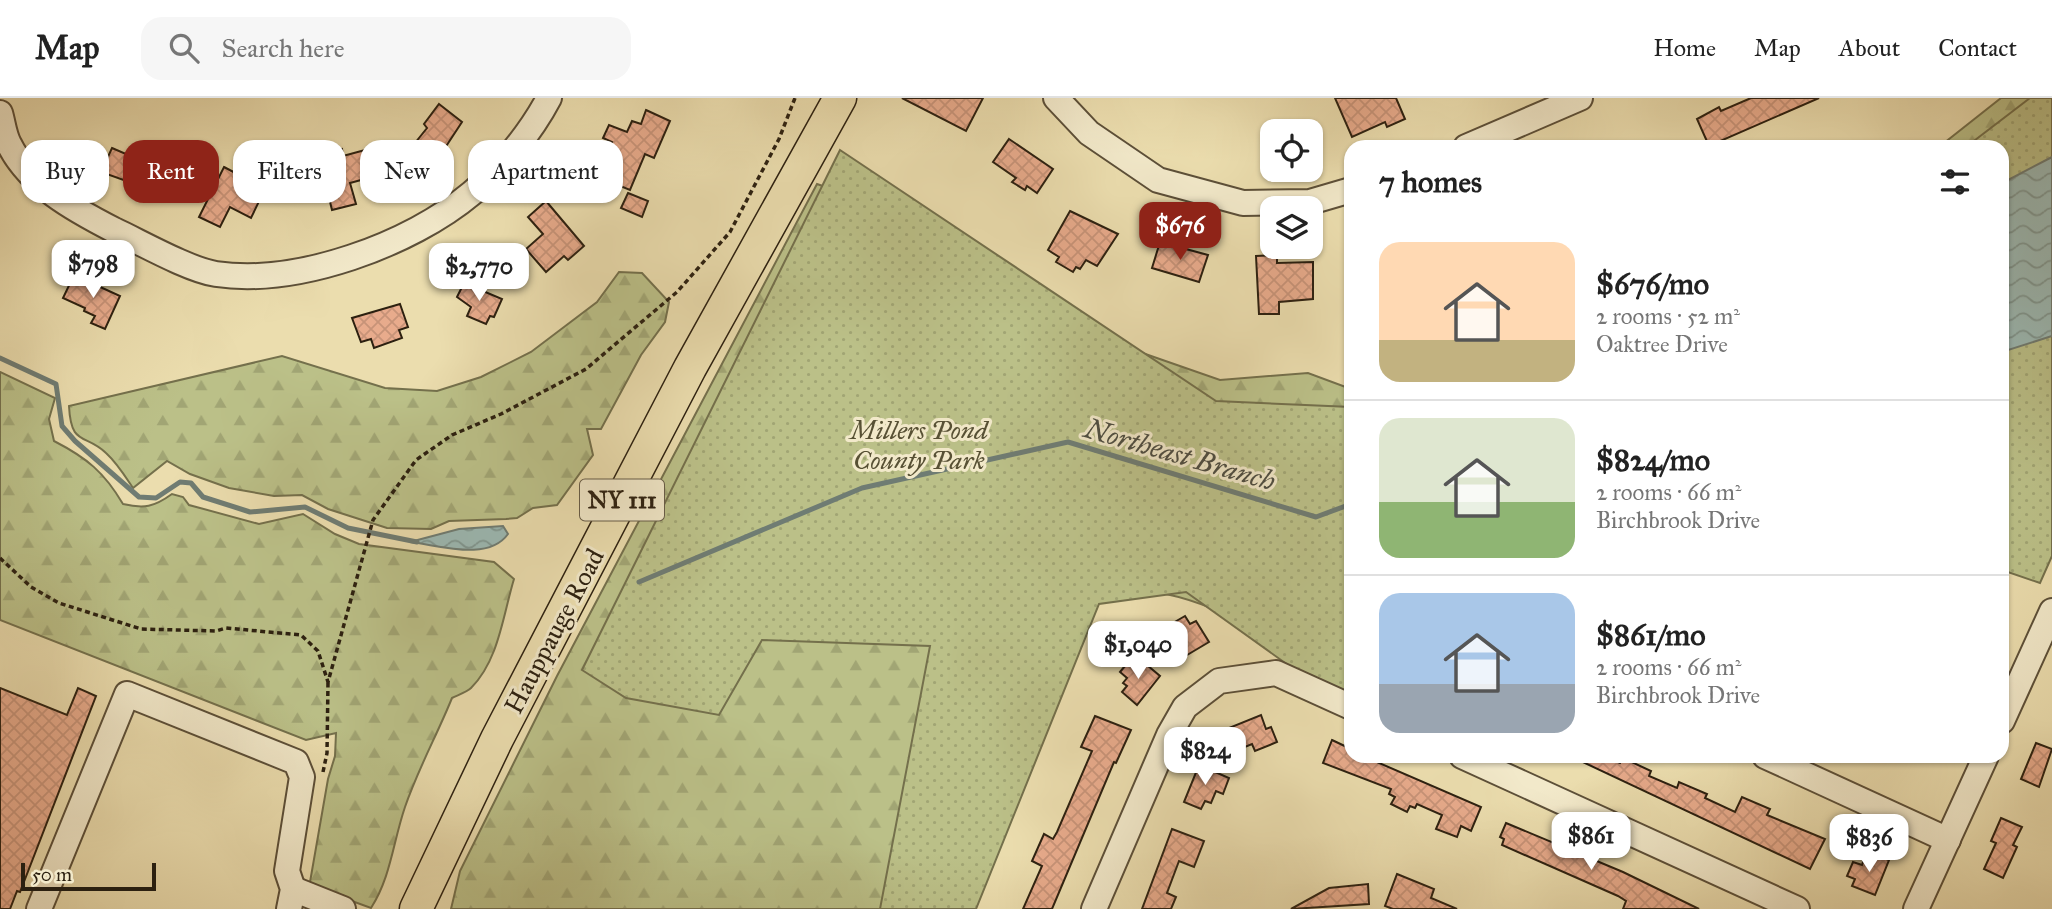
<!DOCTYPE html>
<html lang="en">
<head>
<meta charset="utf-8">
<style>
  :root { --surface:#fff; --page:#f6f6f6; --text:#222; --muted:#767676; --line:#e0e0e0; --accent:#8f2418 }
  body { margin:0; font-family:"IM FELL Great Primer",serif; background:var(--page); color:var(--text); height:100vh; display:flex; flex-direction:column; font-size:26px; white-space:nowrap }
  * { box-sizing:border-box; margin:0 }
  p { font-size:23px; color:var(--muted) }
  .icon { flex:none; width:38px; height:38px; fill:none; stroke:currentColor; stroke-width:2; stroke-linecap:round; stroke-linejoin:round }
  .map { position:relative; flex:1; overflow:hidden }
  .panel { position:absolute; left:1344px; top:42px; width:665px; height:623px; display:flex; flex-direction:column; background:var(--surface); border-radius:21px; box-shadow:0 2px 5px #0004 }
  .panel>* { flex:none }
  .banner { position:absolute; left:21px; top:42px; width:665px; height:63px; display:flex; gap:14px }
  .controls { position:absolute; left:1260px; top:21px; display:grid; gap:14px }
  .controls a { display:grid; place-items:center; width:63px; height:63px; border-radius:14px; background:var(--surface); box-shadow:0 2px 5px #0004; font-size:35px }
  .scale { position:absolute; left:21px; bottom:18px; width:135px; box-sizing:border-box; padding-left:7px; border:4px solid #2c2010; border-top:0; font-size:19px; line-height:24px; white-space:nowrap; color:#2c2010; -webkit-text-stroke:5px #f2e9ca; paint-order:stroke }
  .price { position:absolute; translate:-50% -60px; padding:0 16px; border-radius:14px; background:#fff; color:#222; font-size:23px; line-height:46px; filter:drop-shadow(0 2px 4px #0008) }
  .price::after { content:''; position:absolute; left:50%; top:42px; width:21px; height:16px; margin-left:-10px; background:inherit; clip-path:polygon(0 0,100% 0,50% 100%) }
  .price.current { background:var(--accent); color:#fff }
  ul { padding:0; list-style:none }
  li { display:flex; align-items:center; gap:21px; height:175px; padding:0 35px }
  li+li { border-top:2px solid var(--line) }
  li span { display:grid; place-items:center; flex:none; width:196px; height:140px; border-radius:21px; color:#555 }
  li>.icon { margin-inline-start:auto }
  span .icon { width:84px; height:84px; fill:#fffc; stroke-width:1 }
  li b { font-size:30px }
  h2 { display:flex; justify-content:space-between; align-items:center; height:84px; padding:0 35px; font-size:30px }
  .tag { padding:0 24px; border-radius:21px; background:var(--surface); box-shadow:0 2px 5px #0004; font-size:24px; line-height:63px }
  .tag.current { background:var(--accent); color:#fff }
  header { display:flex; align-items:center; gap:42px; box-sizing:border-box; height:98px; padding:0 35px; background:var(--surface); border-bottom:2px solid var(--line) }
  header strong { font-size:33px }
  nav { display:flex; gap:38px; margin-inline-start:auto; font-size:24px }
  .search { width:490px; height:63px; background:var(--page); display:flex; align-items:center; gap:18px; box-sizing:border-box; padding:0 24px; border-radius:21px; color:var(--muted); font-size:26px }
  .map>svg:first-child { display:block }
</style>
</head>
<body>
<header>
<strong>Map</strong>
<div class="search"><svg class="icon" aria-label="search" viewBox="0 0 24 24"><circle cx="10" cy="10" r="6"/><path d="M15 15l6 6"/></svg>Search here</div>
<nav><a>Home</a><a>Map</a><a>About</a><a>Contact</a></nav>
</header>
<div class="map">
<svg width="2052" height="811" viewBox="0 0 2052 811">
  <defs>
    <pattern id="forest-firs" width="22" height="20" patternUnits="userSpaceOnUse" patternTransform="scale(1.75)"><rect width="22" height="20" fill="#bbc088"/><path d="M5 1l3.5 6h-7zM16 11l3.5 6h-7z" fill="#a1a574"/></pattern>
    <pattern id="park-dots" width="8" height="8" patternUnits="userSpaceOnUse" patternTransform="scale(1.75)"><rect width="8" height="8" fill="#bbc088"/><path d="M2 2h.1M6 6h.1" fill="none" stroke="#a1a574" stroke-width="1.8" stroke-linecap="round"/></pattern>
    <pattern id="water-waves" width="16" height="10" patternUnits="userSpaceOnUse" patternTransform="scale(1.75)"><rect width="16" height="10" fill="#9cbab5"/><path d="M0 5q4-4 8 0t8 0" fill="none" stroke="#7f9792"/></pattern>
    <pattern id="building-cross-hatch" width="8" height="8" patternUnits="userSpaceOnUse" patternTransform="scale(1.75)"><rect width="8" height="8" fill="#e8ab8c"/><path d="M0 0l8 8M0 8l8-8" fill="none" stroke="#c79378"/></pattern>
  </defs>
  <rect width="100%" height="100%" fill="#ebddae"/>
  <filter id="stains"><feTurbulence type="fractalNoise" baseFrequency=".00286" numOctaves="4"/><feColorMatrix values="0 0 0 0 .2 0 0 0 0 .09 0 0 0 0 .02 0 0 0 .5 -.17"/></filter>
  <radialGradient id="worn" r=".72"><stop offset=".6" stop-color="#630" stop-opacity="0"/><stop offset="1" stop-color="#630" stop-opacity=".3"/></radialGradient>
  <g fill="url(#forest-firs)" stroke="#74704c" stroke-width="2">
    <path d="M2001,0H2052L2002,49H1939Z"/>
    <path d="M817,86L872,105L1131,251L1220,282L1308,275L1351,291V588C1285,550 1213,495 1134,492C1121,491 1105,498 1092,501L967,811H451L460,773L557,578Z"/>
    <path d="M619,174L642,175L669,204L665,224L641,257L601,331H587L593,357L557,407L533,410L517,420L506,421L449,423L431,431L387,430L328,411L302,397L274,398L229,390L190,376L167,363L133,390C125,378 117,365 106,355C85,335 71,349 69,308L282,258L385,290L437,293L481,279L531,254L597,204Z"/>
    <path d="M0,274L55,300L49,321L54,343C87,360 104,374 123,406C144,411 154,409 172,396L183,399L189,407L259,426L303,416L335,436L359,446L494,464L514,481C503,517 499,562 471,590C467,594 458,597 452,600C437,637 418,671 405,709C393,744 391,779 371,810L319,791L310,784L328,681L335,658L336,635L306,642L0,522Z"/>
  </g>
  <g fill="url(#park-dots)" stroke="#74704c" stroke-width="2">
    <path d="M2030,0H2052V458L2040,485L2002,472V49H1966Z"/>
    <path d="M840,52L1216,303L1351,309V596L1288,567L1186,494L1099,506L976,811H880L930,548L762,542L719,617L626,600L582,572Z"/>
  </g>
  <g fill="url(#water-waves)" stroke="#6f7c73" stroke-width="2">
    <path d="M2052,59V238L2002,254V85Z"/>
    <path d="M503,428L508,436C488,464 439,447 410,444L459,431Z"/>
  </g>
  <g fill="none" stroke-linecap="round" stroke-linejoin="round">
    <g stroke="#6f7c73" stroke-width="5">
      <path d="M0,260L56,286L62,328L75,343L139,399L156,400L180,384L191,385L203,399L250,414L305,409L348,430L417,444"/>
      <path d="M639,484L862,390L1068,344L1316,419L1351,406"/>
    </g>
  </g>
  <g fill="url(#building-cross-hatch)" stroke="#2c2010" stroke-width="2">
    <path d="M902,0H983L966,33Z"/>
    <path d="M1335,0H1396L1405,21L1387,29L1385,24L1352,39Z"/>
    <path d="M1751,0H1819L1709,48L1697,21L1719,9L1721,13Z"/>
    <path d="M439,6L462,24L437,62L415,45L427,30L424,26Z"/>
    <path d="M646,12L670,23L654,60L645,56L630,92L598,79L612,44L603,40L609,27L627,34L632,23L641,26Z"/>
    <path d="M1009,41L1053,71L1037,95L1027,88L1025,92L1012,84L1016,80L993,64Z"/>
    <path d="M331,48L332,54L342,51L343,58L365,52L372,79L350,85L356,106L332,112L317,51Z"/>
    <path d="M112,50L135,60L137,54L159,64L146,90L101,74Z"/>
    <path d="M224,69L243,79L240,84L263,95L251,120L230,109L220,129L199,119Z"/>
    <path d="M628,95L648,103L642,119L621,110Z"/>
    <path d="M546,103L584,148L568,162L564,158L546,174L526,151L543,136L528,119Z"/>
    <path d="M1070,113L1118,136L1097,168L1086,162L1080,171L1076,169L1073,174L1056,164L1059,159L1048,152Z"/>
    <path d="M1160,144L1208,157L1199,184L1152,170Z"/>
    <path d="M1277,157V165L1313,164V201L1279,204V216H1259L1256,158Z"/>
    <path d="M74,177L120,198L105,231L91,225L95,218L84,213L85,210L63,200Z"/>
    <path d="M464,185L502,201L494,219L490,218L486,226L467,218L471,209L457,199Z"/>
    <path d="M400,206L408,229L399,232L402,240L374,250L371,241L361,244L352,220Z"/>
    <path d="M1185,518L1190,526L1196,523L1209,544L1172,566L1154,536Z"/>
    <path d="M1141,562L1160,578L1137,607L1122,594L1127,588L1123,585L1127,580L1120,574L1129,563L1135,569Z"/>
    <path d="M0,590L67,617L78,590L96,598L20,794L17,793L10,811H0Z"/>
    <path d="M1261,617L1266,631L1271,629L1277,644L1255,653L1252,646L1240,651L1238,646L1231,649L1224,632Z"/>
    <path d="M1095,618L1131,632L1116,665L1114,664L1052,811H1023L1042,768L1032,763L1044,736L1053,741L1057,734L1092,653L1081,649Z"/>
    <path d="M1332,642L1351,651V658H1363L1481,709L1471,733L1461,728L1457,739L1436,731L1442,717L1417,706L1415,710L1410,708L1407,714L1391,706L1395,699L1389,696L1391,691L1323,665Z"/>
    <path d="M2036,645L2052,651L2039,689L2021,681Z"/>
    <path d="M1570,658H1604L1620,665L1623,660L1651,673L1649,678L1677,690L1679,684L1707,696L1705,700L1735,714L1742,699L1770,711L1767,717L1825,741L1810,771Z"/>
    <path d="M1199,667L1229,680L1223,696L1216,693L1211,705L1205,703L1201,711L1184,704Z"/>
    <path d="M2001,720L2022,729L2013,747L2017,749L2003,780L1984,771L1996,745L1991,743Z"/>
    <path d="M1506,725L1623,774L1699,811H1623L1626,803L1618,798L1502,747L1504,741L1500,739Z"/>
    <path d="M1172,731L1204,743L1194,769L1179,763L1167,795L1176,799L1171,811H1142Z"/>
    <path d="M1872,756L1889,762L1875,797L1852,788L1855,781L1847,778L1853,764L1862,767L1864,761L1869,763Z"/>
    <path d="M1397,776L1434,791L1431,800L1457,811H1393L1385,808Z"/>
    <path d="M1368,786L1369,806L1291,811L1329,790Z"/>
  </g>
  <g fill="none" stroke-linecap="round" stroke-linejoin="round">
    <defs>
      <g id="minor">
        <path d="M1056,0L1089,35L1158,82L1243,105L1310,104L1351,92"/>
        <path d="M0,15C3,25 4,37 9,46C29,87 75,112 114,132C140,144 189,172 216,176C297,188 410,147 472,95C502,70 531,34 549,0"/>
        <path d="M1466,49L1580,0"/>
        <path d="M2002,623L2052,513"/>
        <path d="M1462,658L1797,811"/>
        <path d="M1765,658L1948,742"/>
        <path d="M293,791L343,811"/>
        <path d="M39,811L127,596L296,664L302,679L287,773L293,791L289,811"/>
        <path d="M1094,811L1169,637L1185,609L1219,583L1276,575L1351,609"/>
        <path d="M1916,811L1986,658"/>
      </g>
      <path id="major" d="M416,811L497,641L690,270L840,0"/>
    </defs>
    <use href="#minor" stroke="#5c4f38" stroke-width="28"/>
    <use href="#major" stroke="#2c2010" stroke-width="35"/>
    <g stroke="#2c2010" stroke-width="3.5" stroke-dasharray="5 3.5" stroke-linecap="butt">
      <path d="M0,460L31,489L59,505L141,531L216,533L226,530L301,537L318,553L328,584L373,422L416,362L452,337L501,316L586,271L677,194L730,134L779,41L795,0"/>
      <path d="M323,674L327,655L328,584"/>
    </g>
    <use href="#minor" stroke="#f2e9ca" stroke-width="24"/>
    <use href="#major" stroke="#ebddae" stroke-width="32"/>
  </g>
  <g text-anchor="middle" stroke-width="6" stroke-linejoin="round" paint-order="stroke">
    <rect fill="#f2e9ca" stroke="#675c48" stroke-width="2" x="580" y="381.5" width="84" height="41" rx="5"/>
    <g font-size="24" font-weight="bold" fill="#2c2010">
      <text x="622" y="410">NY 111</text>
    </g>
    <g font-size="26" font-style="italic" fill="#575034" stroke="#f2e9ca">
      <text x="919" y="341">Millers Pond<tspan x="919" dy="30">County Park</tspan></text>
    </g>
    <g font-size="26" fill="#2c2010" stroke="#f2e9ca">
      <text transform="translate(554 533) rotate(-62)" y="9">Hauppauge Road</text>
    </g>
    <g font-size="28" font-style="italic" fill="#4e4e42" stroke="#f2e9ca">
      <text transform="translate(1180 356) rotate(16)" y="10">Northeast Branch</text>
    </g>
  </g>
  <rect width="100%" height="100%" filter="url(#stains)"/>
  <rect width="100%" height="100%" fill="url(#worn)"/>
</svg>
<div class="controls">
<a><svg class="icon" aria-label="locate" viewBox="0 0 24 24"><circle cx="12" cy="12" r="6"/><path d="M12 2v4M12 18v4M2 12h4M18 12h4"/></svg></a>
<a><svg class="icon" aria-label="layers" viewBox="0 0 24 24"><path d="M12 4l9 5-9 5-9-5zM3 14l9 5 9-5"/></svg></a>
</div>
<div class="scale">50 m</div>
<b class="price current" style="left:1180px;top:164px">$676</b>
<b class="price" style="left:93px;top:202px">$798</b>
<b class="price" style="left:479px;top:205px">$2,770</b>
<b class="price" style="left:1138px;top:583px">$1,040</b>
<b class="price" style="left:1205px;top:689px">$824</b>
<b class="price" style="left:1591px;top:774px">$861</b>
<b class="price" style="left:1869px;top:776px">$836</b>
<div class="banner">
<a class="tag">Buy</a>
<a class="tag current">Rent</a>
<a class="tag">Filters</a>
<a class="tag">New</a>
<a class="tag">Apartment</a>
</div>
<section class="panel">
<h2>7 homes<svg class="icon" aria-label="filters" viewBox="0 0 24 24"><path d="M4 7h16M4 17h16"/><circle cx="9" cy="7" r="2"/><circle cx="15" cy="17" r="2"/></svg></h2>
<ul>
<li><span style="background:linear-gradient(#ffd9b3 70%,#c2b280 0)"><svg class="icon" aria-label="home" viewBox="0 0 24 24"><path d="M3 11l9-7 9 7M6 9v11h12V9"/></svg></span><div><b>$676/mo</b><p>2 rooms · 52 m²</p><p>Oaktree Drive</p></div></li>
<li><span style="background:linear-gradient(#dfe7d0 60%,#8fb573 0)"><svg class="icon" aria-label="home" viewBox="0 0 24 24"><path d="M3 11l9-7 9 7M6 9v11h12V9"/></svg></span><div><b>$824/mo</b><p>2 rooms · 66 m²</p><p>Birchbrook Drive</p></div></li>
<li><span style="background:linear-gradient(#a9c7e8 65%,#9aa5b1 0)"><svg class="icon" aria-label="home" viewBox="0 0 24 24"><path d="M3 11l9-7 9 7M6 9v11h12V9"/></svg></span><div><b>$861/mo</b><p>2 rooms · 66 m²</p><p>Birchbrook Drive</p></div></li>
</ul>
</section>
</div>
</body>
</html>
